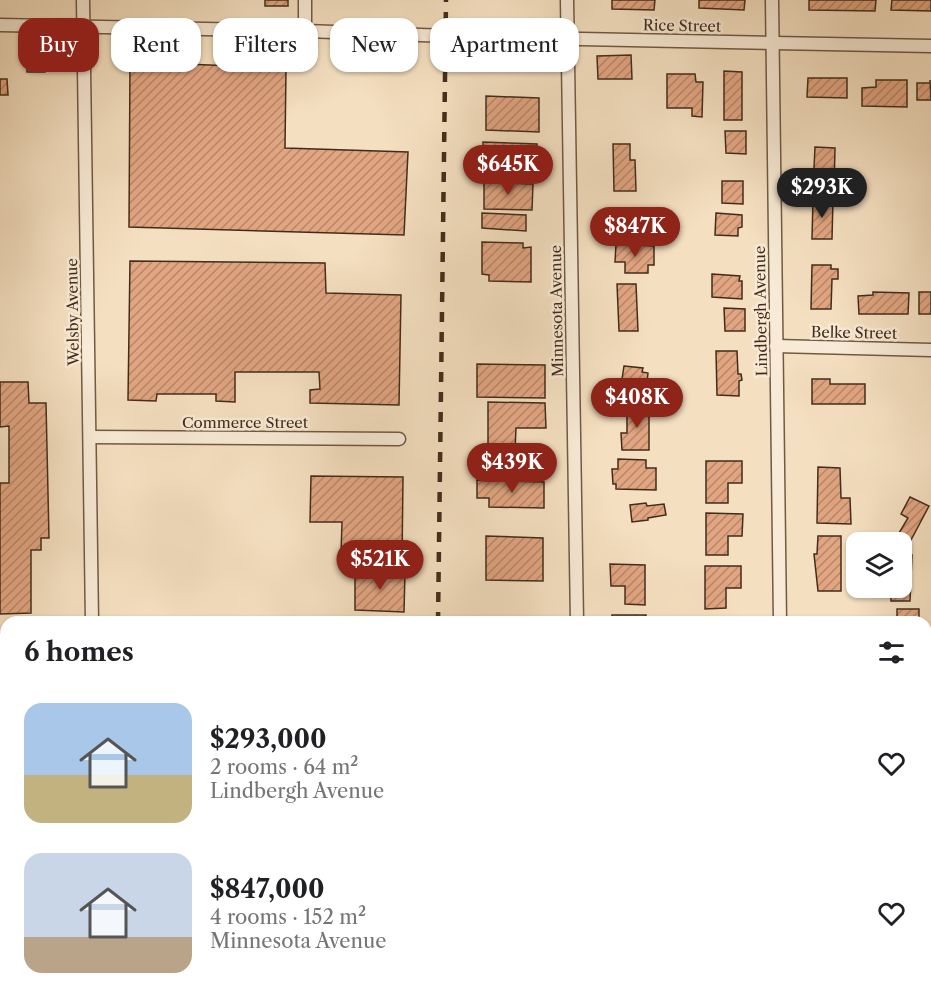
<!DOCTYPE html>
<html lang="en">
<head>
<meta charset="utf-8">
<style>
  :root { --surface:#fff; --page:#f6f6f6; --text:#202124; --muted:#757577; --accent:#8f2418 }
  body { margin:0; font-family:"Libre Caslon Text",serif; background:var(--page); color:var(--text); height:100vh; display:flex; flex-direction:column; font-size:22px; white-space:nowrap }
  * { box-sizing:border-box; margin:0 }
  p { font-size:20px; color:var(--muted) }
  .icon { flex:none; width:33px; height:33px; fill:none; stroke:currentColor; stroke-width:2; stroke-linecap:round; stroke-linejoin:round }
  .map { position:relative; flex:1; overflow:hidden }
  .side { position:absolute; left:0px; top:616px; width:932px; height:386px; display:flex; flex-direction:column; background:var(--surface); border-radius:18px 18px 0 0; box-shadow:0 2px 4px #0004 }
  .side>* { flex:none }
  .top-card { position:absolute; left:18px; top:18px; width:600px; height:54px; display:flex; gap:12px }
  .tools { position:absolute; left:846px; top:532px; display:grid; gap:12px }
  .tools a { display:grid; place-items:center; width:66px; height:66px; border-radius:12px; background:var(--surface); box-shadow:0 2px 4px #0004; font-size:30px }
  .price { position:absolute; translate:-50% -51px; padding:0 14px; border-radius:21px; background:var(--accent); color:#fff; font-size:20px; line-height:39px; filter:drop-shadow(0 2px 3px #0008) }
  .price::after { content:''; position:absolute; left:50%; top:36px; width:18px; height:14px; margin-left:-9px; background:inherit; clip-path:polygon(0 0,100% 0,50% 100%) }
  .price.current { background:#222; color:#fff }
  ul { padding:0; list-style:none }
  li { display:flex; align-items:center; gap:18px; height:150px; padding:0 24px }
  li span { display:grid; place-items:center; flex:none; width:168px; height:120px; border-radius:18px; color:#555 }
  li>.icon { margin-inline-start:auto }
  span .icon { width:72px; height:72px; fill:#fffc; stroke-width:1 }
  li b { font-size:26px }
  h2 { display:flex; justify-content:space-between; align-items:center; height:72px; padding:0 24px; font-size:26px }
  .tag { padding:0 21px; border-radius:18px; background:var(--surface); box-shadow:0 2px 4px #0004; font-size:21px; line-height:54px }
  .tag.current { background:var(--accent); color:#fff }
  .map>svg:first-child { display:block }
</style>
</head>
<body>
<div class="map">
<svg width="931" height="1001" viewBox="0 0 931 1001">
  <defs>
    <pattern id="building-hatch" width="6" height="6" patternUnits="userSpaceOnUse" patternTransform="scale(1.5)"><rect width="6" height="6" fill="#e1a581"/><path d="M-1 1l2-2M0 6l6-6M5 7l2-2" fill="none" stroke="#b88769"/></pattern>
  </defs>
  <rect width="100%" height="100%" fill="#f4dfc0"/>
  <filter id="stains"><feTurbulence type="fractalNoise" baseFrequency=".00333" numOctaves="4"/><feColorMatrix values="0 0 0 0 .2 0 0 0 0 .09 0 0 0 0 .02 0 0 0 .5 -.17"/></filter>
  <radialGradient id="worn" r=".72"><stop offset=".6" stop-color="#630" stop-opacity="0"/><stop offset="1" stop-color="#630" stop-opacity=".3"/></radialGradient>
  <g fill="url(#building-hatch)" stroke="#432d1a" stroke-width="1.5">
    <rect x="265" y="0" width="23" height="6"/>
    <path d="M612,0H655L654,10L612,9Z"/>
    <path d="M699,0H745L744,10L699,8Z"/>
    <path d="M809,0H876L875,11L809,10Z"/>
    <path d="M892,0H931V11L891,10Z"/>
    <path d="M27,50L45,51V72H27Z"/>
    <path d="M631,55L632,79H598L597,56Z"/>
    <path d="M130,62L286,68L285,148L408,152L404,235L129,227Z"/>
    <path d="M724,71L742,72V120H724Z"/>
    <path d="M667,74H695L696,82H703L702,117L692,116V108H667Z"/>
    <path d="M808,78H847V98L807,97Z"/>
    <path d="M0,79H7L8,95H0Z"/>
    <path d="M876,80H907V107L862,106V88L876,87Z"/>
    <path d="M930,80L931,100H917V83H930Z"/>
    <path d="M486,96L539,98V132L486,130Z"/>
    <path d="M725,131H746V154L726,153Z"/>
    <path d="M483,142L537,144L536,176L483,174Z"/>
    <path d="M613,144H630V160H635L636,191H614Z"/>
    <path d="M815,147L835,148L834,190L813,189Z"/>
    <path d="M722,181H743V204L722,203Z"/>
    <path d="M484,182L533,184L532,210L484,209Z"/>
    <path d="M813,199L833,200L832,239H812Z"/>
    <path d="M482,213L526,215V231L482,228Z"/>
    <path d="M716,213L742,215V227L738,228V236L715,235Z"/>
    <path d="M641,220L642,237H620V221Z"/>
    <path d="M482,242L523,243V248L531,247V282L489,281V275L482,274Z"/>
    <path d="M616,244L654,246V265H648V273H625V262H615Z"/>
    <path d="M130,261L325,263L326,293L401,295L399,405L310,403V390L320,389L319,372H235V402L216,401V394H157L156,401L128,400Z"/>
    <path d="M812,265H831V269H838V279H832L831,309H811Z"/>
    <path d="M712,274L740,276L739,281H742V299L712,297Z"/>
    <path d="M617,284H636L638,331H619Z"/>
    <path d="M873,292L909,293L908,314H859L858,296L873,295Z"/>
    <rect x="919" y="292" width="12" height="22"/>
    <path d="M724,308L745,309V331H725Z"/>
    <path d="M716,351H737L738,374H741L742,380L739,381V396L717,395Z"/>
    <path d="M477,364L545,365V398L477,397Z"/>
    <path d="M624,366L643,368L642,372L648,373L647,382L622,379Z"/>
    <path d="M812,379H830V384H865V404H812Z"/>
    <path d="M0,382H28L29,403H46L49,538H41V550H31V613L0,614V483H9V426L0,427Z"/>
    <path d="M488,402L545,403L546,428H516L515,451L545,452V475L488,474Z"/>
    <path d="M627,405H649V450H622L621,433H627Z"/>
    <path d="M618,459L646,460V468H656V490L616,489V484H613L612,469H618Z"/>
    <path d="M706,461H742V483H728V503H706Z"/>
    <path d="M818,467L840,468L841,498H850L851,524L817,523Z"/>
    <path d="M311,476L403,477L402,563L384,562L383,555L341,554L342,522H310Z"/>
    <path d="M477,480L544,482V508L489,507V498H477Z"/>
    <path d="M910,497L929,506L911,540L899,533L908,518L901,514Z"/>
    <path d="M646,503L647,506L664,504L666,515L648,518V520L632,522L630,505Z"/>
    <path d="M706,513L743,514L742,536H728V555H706Z"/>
    <path d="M486,536L543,538V581L486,580Z"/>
    <path d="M818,536H841V591H818L814,554H817Z"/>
    <path d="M902,555H912L910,601H891V588H902Z"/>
    <path d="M610,564L645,565V605L625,604V586H611Z"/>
    <path d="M705,566H741V588H726V608L705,609Z"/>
    <path d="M355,572H405L404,612L355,610Z"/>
    <rect x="897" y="609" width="22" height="13"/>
    <rect x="612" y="615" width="34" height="7"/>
    <path d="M706,617L742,618V622H706Z"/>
    <rect x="0" y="677" width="6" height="25"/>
    <rect x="0" y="899" width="6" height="23"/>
    <path d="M926,925L931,927L929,947L926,946Z"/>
    <path d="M0,944H6L5,991H0Z"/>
    <path d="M926,964H929L931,999L900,1000V996H926Z"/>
    <rect x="164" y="996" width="24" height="5"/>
    <rect x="249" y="996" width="21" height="5"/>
    <rect x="349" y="996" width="19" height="5"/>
    <path d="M526,996H547V1001H527Z"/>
    <path d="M676,996H695L694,1001H676Z"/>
    <rect x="823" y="996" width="22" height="5"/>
  </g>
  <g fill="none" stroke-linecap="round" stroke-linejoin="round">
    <defs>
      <g id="street">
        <path d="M83,0L92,622"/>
        <path d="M305,0V31"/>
        <path d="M567,0L577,622"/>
        <path d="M772,0L780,622"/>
        <path d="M0,25L305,31L478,37L931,46"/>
        <path d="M776,346L931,350"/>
        <path d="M90,437L399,439"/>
        <path d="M0,640H6"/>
        <path d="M926,685L931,683"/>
        <path d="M0,858H6"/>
        <path d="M926,879H931"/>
        <path d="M127,996V1001"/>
        <path d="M301,996L302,1001"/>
        <path d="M588,996V1001"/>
        <path d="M780,996V1001"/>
      </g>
    </defs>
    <use href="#street" stroke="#6f5a44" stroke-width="15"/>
    <use href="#street" stroke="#f8ead6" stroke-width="12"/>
    <g stroke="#432d1a" stroke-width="4.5" stroke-dasharray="10 10" stroke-linecap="butt">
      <path d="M438,622L446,0"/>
      <path d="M433,1001V996"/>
    </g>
  </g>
  <g text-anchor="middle" stroke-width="5" stroke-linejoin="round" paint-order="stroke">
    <g font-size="15" fill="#432d1a" stroke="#f8ead6">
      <text transform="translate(682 26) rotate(1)" y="5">Rice Street</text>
      <text transform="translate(557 311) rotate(-91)" y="5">Minnesota Avenue</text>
      <text transform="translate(761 311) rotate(-91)" y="5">Lindbergh Avenue</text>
      <text transform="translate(73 312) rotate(-91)" y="5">Welsby Avenue</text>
      <text transform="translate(854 333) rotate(1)" y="5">Belke Street</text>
      <text x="245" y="428">Commerce Street</text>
    </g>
  </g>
  <rect width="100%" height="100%" filter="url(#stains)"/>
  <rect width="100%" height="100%" fill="url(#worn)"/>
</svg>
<div class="tools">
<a><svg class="icon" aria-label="layers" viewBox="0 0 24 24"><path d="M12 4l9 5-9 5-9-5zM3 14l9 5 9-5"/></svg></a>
</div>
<b class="price" style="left:508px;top:196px">$645K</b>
<b class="price current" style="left:822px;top:219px">$293K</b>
<b class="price" style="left:635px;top:258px">$847K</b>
<b class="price" style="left:637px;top:429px">$408K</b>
<b class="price" style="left:512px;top:494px">$439K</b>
<b class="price" style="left:380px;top:591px">$521K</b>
<div class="top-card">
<a class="tag current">Buy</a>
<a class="tag">Rent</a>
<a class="tag">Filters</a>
<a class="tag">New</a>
<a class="tag">Apartment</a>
</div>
<section class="side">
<h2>6 homes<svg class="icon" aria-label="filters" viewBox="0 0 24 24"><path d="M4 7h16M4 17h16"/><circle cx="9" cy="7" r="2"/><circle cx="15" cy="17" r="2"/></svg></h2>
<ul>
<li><span style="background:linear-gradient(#a9c7e8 60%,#c2b280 0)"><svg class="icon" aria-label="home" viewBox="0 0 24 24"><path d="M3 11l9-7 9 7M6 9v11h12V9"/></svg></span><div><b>$293,000</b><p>2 rooms · 64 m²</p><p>Lindbergh Avenue</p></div><svg class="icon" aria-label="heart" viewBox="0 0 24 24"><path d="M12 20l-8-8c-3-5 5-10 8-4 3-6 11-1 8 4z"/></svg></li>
<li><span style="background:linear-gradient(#c9d6e8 70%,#b9a48a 0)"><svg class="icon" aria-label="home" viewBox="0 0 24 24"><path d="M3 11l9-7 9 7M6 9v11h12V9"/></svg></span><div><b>$847,000</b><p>4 rooms · 152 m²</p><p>Minnesota Avenue</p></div><svg class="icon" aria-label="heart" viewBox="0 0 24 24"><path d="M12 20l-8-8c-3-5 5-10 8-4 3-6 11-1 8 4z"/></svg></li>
</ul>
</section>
</div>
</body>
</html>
